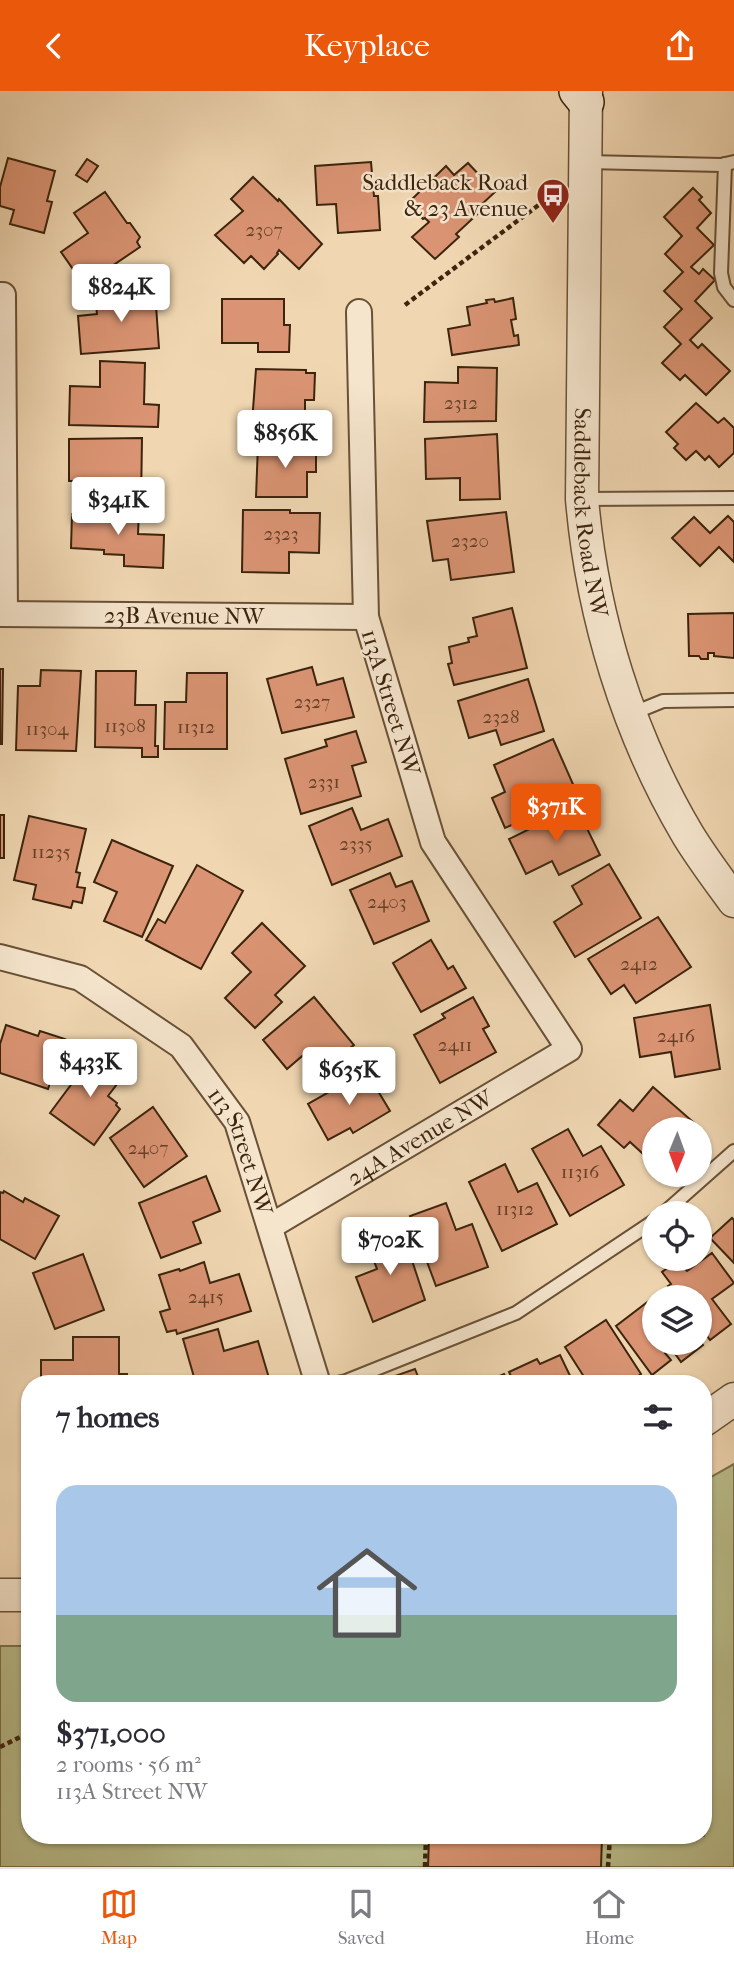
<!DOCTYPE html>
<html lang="en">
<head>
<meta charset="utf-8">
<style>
  :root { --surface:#fff; --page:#f7f7f7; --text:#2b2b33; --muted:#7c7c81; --line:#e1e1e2; --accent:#ea580c }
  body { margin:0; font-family:"IM FELL French Canon",serif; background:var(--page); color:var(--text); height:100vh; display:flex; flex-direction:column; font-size:26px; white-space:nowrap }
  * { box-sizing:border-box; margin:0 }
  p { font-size:23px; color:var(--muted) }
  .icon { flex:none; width:38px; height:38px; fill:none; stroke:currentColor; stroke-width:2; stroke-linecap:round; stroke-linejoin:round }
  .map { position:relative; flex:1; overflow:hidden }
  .panel { position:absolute; left:21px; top:1284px; width:691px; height:469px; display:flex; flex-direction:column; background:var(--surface); border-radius:28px; box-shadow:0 2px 5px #0004 }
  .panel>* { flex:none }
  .needle { width:46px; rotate:181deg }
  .buttons { position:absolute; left:642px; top:1026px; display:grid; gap:14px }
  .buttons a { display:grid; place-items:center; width:70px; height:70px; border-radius:50%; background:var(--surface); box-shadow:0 2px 5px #0004; font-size:35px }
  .price { position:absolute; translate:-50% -60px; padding:0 16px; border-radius:7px; background:#fff; color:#222; font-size:23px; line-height:46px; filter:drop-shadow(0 2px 4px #0008) }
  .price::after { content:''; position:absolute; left:50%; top:42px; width:21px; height:16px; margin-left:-10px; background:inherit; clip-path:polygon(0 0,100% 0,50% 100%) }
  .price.on { background:var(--accent); color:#fff }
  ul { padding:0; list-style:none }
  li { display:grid; align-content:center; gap:14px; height:371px; padding:0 35px }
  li+li { border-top:2px solid var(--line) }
  li span { display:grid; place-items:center; height:217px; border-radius:21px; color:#555 }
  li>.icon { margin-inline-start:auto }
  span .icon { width:126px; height:126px; fill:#fffc; stroke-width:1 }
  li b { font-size:30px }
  h2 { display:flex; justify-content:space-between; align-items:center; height:84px; padding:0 35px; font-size:30px }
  header { display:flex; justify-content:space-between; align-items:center; height:91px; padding:0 35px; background:var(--accent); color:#fff; font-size:32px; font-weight:600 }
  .menu { display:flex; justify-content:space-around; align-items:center; height:98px; border-top:2px solid var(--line); background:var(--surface); font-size:19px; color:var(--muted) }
  .menu a { display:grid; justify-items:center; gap:4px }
  .menu .on { color:var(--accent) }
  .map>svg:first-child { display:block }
</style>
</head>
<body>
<header><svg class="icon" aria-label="back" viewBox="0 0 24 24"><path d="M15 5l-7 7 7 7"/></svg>Keyplace<svg class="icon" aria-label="share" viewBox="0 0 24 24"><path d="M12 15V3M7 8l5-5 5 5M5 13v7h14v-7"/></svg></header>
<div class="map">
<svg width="734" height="1776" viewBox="0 0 734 1776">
  <rect width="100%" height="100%" fill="#f0d7b2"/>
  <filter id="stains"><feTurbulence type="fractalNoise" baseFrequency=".00286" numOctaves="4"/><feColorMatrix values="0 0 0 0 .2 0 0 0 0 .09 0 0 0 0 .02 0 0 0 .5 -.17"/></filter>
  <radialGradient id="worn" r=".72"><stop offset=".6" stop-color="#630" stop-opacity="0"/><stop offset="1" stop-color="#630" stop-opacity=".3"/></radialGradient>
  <path fill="#babe8c" stroke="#7b714c" stroke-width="2" d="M734,1373V1776H0V1555H30V1745H704V1390Z"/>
  <g fill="#da9473" stroke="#3c240d" stroke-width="2">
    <path d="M8,67L55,80L47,110L52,111L44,142L10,133L14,119L0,115V96Z"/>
    <path d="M87,68L98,75L87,91L76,84Z"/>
    <path d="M371,71L374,105H378L380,139L338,142L336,113L317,114L315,75Z"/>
    <path d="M468,72L495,101L481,114L484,117L456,143L459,146L435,168L412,146L429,131L425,127L423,128L408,112L446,75L454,84Z"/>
    <path d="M253,86L278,110L279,108L322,153L299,178L279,159L277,162L278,163L264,178L251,165L244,172L215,144L243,120L231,108Z"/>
    <path d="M693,97L702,106L699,109L711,122L697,137L714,154L691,176L699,183L703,178L715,189L695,210L712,227L690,249L698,257L702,253L730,280L706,304L685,284L680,289L662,272L681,253L664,236L682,218L664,200L683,181L665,163L682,145L664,126Z"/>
    <path d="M105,101L127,132H130L140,146L137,151L140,156L84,194L61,161L88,142L74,122Z"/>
    <path d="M155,200L159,257L81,263L78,225L97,223L95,205Z"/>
    <path d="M513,207L516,228L511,229L514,245L518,244L519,254L452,264L448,238L470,234L467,216L487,212L486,209L494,208L495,211Z"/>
    <path d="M222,208H284V234H290L289,261H258V252H222Z"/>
    <path d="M100,270L145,272L144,313L159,314L158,336L69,334L70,295L100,296Z"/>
    <path d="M458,276L497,277L496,330L424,331L425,291L458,292Z"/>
    <path d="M256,278L306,279V282H315L314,309H305V333L252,332Z"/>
    <path d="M696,312L718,332L724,327L734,337V362L719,376L709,365L705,369L696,360L686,369L674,357L678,353L666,341Z"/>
    <path d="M497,343L500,408L460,409V387L426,388L425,348Z"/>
    <path d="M142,347L141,412H102V390H69V348Z"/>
    <path d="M258,353H316V381H307V406H256Z"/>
    <path d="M90,419L139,420L138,443L164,444L163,477L124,475V464L104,463V459L71,457L72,423H90Z"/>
    <path d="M243,419H290V422H320L319,462L289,461V482L242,481Z"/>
    <path d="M506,421L514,481L451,489L448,468L433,470L427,430Z"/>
    <path d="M728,425L734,431V471L719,456L700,475L672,447L694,426L710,442Z"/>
    <path d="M512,517L527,577L454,594L448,573L452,572L449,556L469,551L468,547L477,545L473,527Z"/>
    <path d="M734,522V567L714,565V562H708V568H701L699,565H689L688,523Z"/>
    <path d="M312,576L317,594L343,587L354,626L282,642L267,588Z"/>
    <path d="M0,578H3L2,653H0Z"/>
    <path d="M41,579L81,580L76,660L16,659L18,595H40Z"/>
    <path d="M96,580H136L135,614H156L155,655H158V666H142V657L95,656Z"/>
    <path d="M187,582H227V658H164L165,611H186Z"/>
    <path d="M528,588L544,640L501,654L496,639L469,647L458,610Z"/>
    <path d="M356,640L366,671L352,675L361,705L301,723L285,668L327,655L325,649Z"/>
    <path d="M553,648L576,700L534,719L536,723L505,737L492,707L505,701L494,674Z"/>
    <path d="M576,715L600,764L559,784L552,770L526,783L509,748Z"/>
    <path d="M352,717L361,739L388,728L402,765L332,794L309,735Z"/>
    <rect x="0" y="724" width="4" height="43"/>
    <path d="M29,725L86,738L76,781L80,782L77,796L85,797L82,812L73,810L71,817L33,808L36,794L14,789Z"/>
    <path d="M112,749L173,775L142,846L104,830L117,801L94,791Z"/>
    <path d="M609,773L641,827L575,866L554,831L582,813L572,795Z"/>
    <path d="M197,774L243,800L201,878L146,849L158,828L165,832Z"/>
    <path d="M390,782L396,796L412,790L429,830L374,853L350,799Z"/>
    <path d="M658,826L691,876L636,912L624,894L611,903L588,868Z"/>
    <path d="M262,832L305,875L275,904L282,911L255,937L225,907L251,881L232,862Z"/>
    <path d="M431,849L448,878L453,875L466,897L421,921L393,872Z"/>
    <path d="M314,906L354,954L342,963L347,970L335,980L330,974L324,979L308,960L287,978L263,949Z"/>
    <path d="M473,906L489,935L483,938L496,961L440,992L414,944L445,927L442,923Z"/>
    <path d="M710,914L720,978L675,986L671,961L640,966L634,927Z"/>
    <path d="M6,934L38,945L40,940L65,948L64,950L74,953L70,967L60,963L48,998L0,982V953Z"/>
    <path d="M91,959L124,984L108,1005L117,1012L116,1014L120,1018L94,1054L50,1022L73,991L70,989Z"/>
    <path d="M366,980L390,1020L353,1042L350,1037L328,1049L308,1013Z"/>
    <path d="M653,996L700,1037L654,1038V1073L630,1051L624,1057L598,1034L620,1009L633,1020Z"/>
    <path d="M153,1016L187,1065L144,1096L110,1047Z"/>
    <path d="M568,1038L583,1065L601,1055L624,1094L570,1125L532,1058Z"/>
    <path d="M505,1073L518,1101L537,1092L557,1133L502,1160L469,1091Z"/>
    <path d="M206,1085L220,1120L193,1131L201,1152L161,1167L139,1112Z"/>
    <path d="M4,1100L23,1111L25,1107L59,1125L35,1168L0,1148V1101L3,1102Z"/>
    <path d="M446,1112L456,1139L472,1133L488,1176L436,1195L410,1125Z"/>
    <path d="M732,1127L734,1129V1172L710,1147Z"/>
    <path d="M401,1136L425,1209L373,1231L356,1186L377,1178L366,1149Z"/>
    <path d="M712,1162L734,1192L712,1208L731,1233L710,1249L702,1238L700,1239V1206H676L668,1195L671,1193L662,1181L678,1169L687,1180Z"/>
    <path d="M83,1163L104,1219L55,1238L33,1182Z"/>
    <path d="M204,1171L210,1192L239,1183L251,1220L177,1243L176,1239L167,1241L160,1221L170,1218L159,1184L179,1178L180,1180Z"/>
    <path d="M654,1206V1251L700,1250L703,1254L681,1271L671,1257L665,1262L671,1269L652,1284L616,1235Z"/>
    <path d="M606,1229L641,1283L626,1293H586L588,1292L565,1256Z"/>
    <path d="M218,1238L224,1260L258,1250L269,1287L246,1293H196L183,1248Z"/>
    <path d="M73,1246H119V1283H127V1293H41V1269H73Z"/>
    <path d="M560,1264L574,1293H515L509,1281L537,1268L540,1273Z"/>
    <path d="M415,1278L421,1293H391L389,1287Z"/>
    <path d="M504,1283L509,1293H481Z"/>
    <path d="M470,1745H602L601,1776H428L429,1747L470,1748Z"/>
  </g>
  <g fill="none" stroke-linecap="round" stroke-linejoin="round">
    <defs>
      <g id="service">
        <path d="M587,71L721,74L734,71"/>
        <path d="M725,73L721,182L724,196L734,209"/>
        <path d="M583,408L734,407"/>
        <path d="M631,623L663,610L734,609"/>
        <path d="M664,1122L734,1060"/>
        <path d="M333,1293L346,1290L516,1222L654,1130"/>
      </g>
      <g id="minor">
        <path d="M0,204H3L5,523"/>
        <path id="s1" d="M0,523L366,526"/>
        <path id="s2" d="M0,866L80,887L181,955L237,1031L318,1293"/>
        <path id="s3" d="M271,1135L569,958L433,751L366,526L359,221"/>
      </g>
      <g id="tertiary">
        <path id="s4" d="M586,0L582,408C592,525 628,643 688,744C702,767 718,788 734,810"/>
        <path d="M704,1329L734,1308"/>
        <path d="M0,1504H30"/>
      </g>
      <path id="secondary" d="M577,0L586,11"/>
    </defs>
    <use href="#service" stroke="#695136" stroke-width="16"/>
    <use href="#minor" stroke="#695136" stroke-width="28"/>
    <use href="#tertiary" stroke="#695136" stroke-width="35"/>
    <use href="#secondary" stroke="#3c240d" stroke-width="38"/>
    <g stroke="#3c240d" stroke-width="4.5" stroke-dasharray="5 3.5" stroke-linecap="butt">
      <path d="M405,214L552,104"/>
      <path d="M0,1656L30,1641"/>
      <path d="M425,1776L426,1745"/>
      <path d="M608,1776L610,1745"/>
    </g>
    <use href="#service" stroke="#f5e5cd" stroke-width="12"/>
    <use href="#minor" stroke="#f5e5cd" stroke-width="24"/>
    <use href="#tertiary" stroke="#f5e5cd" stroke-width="32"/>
    <use href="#secondary" stroke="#f5e5cd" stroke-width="35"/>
  </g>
  <defs>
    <symbol id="bus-pin" viewBox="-11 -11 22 30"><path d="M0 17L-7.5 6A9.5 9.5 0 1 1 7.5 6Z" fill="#8f2418" stroke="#f5e5cd"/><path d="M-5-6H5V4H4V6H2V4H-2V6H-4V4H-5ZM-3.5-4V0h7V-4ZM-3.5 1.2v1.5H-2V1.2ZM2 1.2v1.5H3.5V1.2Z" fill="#fff"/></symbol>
  </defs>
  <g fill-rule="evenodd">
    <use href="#bus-pin" x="534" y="85" width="38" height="52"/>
  </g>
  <g text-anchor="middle" stroke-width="5" stroke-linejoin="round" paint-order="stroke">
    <g font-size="19" fill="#644026">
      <text x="264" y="145">2307</text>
      <text x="461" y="318">2312</text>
      <text x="281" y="449">2323</text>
      <text x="470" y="456">2320</text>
      <text x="312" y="617">2327</text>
      <text x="501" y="632">2328</text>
      <text x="125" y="641">11308</text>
      <text x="196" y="642">11312</text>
      <text x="47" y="644">11304</text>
      <text x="324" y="697">2331</text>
      <text x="356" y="759">2335</text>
      <text x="51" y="767">11235</text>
      <text x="387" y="817">2403</text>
      <text x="639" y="879">2412</text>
      <text x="676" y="951">2416</text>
      <text x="455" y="960">2411</text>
      <text x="148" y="1063">2407</text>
      <text x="580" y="1087">11316</text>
      <text x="515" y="1124">11312</text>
      <text x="206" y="1212">2415</text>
    </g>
    <g font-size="23" fill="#3c240d" stroke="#f5e5cd" text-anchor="end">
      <text x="528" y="99">Saddleback Road<tspan x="528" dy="26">&amp; 23 Avenue</tspan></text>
    </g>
    <g font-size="23" fill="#3c240d" stroke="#f5e5cd">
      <text dy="8" stroke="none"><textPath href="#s4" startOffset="422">Saddleback Road NW</textPath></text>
      <text dy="8" stroke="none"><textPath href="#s1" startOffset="184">23B Avenue NW</textPath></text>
      <text transform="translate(391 611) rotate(73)" y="8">113A Street NW</text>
      <text dy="8" stroke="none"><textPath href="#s3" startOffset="173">24A Avenue NW</textPath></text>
      <text dy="8" stroke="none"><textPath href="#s2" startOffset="327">113 Street NW</textPath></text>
    </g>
  </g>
  <rect width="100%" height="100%" filter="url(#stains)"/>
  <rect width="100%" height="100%" fill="url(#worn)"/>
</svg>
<div class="buttons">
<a><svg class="needle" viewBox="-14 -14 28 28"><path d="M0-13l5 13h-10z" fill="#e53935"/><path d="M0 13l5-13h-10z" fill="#7c7c81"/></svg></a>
<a><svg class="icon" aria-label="locate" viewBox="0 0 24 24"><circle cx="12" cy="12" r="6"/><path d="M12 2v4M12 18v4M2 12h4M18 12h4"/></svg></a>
<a><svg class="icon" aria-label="layers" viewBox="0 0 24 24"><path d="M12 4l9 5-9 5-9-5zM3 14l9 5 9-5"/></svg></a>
</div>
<b class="price" style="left:121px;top:233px">$824K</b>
<b class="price" style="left:285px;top:379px">$856K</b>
<b class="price" style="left:118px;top:446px">$341K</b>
<b class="price on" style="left:556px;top:753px">$371K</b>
<b class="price" style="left:90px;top:1008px">$433K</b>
<b class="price" style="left:349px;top:1016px">$635K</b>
<b class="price" style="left:390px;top:1186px">$702K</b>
<section class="panel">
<h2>7 homes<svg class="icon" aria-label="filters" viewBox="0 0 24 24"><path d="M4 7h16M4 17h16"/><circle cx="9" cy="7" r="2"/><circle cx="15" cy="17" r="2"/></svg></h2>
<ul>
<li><span style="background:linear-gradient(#a9c7e8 60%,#7fa58c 0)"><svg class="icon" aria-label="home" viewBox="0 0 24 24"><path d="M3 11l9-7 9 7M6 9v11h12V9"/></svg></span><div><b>$371,000</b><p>2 rooms · 56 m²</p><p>113A Street NW</p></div></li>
</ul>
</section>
</div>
<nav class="menu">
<a class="on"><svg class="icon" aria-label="map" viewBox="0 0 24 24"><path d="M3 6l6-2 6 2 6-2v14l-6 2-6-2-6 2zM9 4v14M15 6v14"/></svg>Map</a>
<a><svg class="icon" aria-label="saved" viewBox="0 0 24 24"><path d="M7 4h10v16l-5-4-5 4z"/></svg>Saved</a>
<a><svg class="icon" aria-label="home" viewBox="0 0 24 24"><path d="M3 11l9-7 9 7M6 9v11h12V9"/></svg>Home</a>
</nav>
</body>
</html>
